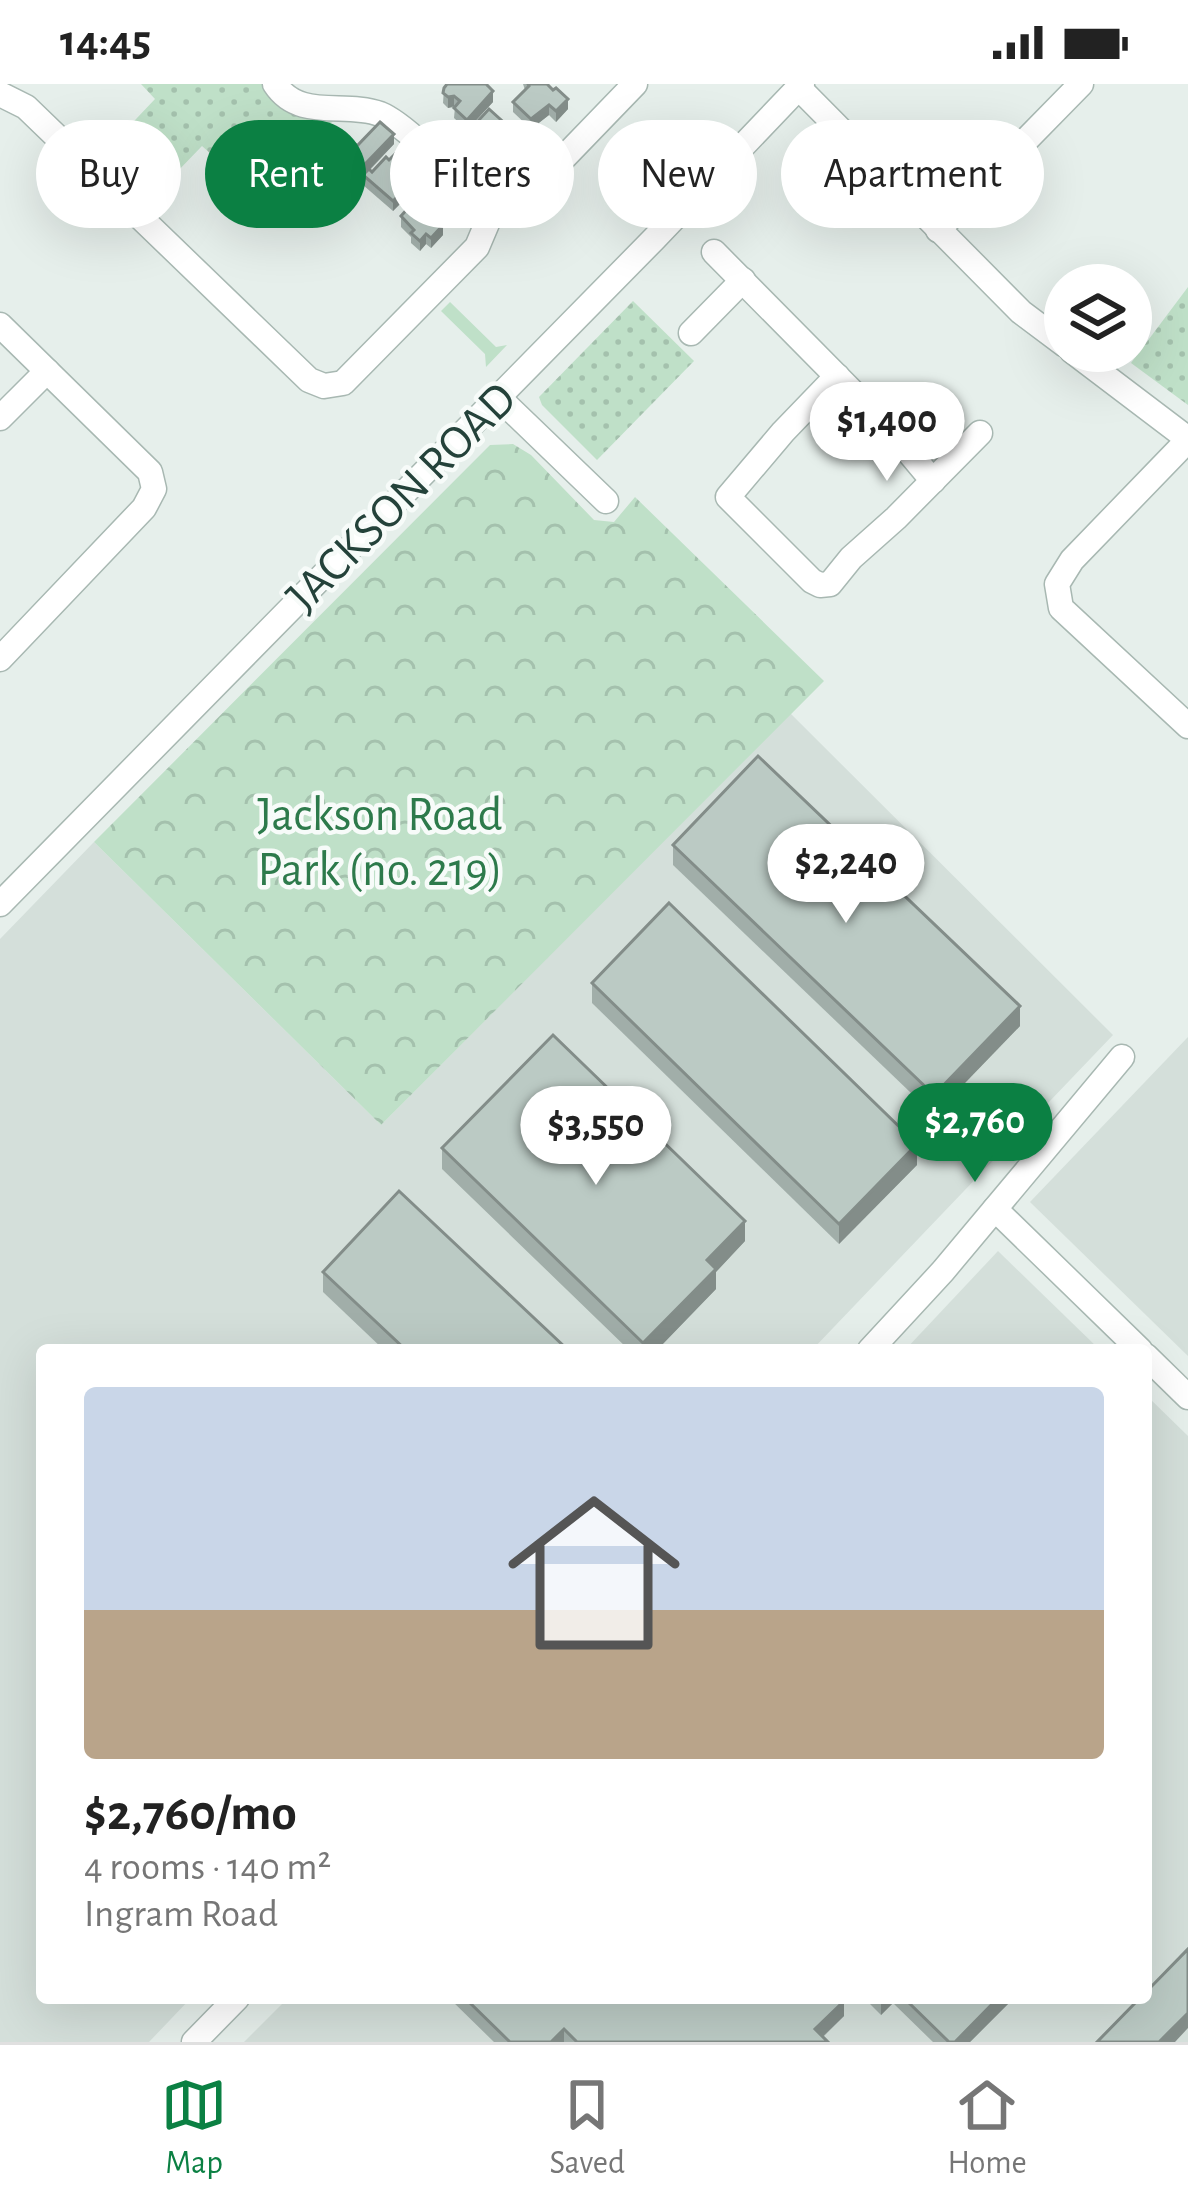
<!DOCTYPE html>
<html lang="en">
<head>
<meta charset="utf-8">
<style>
  :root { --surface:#fff; --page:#f6f6f6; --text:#222; --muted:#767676; --line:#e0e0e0; --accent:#0b8043 }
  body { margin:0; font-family:"Alegreya Sans",sans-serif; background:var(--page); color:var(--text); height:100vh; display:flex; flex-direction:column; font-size:45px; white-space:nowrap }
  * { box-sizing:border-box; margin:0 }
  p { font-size:39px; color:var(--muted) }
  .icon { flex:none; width:66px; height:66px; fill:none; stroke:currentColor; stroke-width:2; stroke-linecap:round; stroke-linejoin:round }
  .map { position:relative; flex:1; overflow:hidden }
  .sheet { position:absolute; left:36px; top:1260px; width:1116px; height:660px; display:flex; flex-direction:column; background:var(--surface); border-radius:12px; box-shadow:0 12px 48px #0002 }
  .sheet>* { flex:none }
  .banner { position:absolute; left:36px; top:36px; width:1116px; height:108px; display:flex; gap:24px }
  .tools { position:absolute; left:1044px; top:180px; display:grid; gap:24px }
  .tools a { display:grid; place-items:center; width:108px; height:108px; border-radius:50%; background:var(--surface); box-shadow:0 12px 48px #0002; font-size:60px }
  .price { position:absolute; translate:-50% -102px; padding:0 27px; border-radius:42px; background:#fff; color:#222; font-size:39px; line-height:78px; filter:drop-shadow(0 3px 6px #0008) }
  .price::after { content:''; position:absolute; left:50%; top:72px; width:36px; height:27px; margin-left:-18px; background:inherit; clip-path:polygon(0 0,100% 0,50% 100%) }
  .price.selected { background:var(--accent); color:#fff }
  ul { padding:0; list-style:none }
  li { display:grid; align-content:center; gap:24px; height:636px; padding:0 48px }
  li+li { border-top:3px solid var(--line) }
  li span { display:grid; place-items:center; height:372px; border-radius:12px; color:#555 }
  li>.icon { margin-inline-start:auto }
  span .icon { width:216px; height:216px; fill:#fffc; stroke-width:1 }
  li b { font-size:51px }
  .tag { padding:0 42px; border-radius:54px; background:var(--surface); box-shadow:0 12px 48px #0002; font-size:42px; line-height:108px }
  .tag.selected { background:var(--accent); color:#fff }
  .status { display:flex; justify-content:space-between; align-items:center; height:84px; padding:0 60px; background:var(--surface); direction:ltr }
  .status svg { height:33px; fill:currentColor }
  .tabs { display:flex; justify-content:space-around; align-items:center; height:168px; border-top:3px solid var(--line); background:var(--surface); font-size:33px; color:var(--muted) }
  .tabs a { display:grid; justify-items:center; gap:6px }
  .tabs .selected { color:var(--accent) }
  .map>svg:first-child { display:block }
</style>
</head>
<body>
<div class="status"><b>14:45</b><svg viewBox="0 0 49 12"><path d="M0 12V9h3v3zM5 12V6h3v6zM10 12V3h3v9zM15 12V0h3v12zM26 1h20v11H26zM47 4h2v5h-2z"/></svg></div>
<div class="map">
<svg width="1188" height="1958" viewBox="0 0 1188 1958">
  <defs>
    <pattern id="forest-crowns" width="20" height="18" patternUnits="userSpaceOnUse" patternTransform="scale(3)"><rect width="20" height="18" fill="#bfe0c8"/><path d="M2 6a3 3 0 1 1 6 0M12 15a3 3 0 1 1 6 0" fill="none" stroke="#a4c1ad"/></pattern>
    <pattern id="park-dots" width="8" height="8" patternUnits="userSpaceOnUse" patternTransform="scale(3)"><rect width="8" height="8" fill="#bfe0c8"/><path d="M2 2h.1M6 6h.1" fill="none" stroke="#a4c1ad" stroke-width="1.8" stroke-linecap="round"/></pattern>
  </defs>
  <rect width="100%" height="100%" fill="#e6efeb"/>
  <g fill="#d4dfda">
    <path d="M790,629L1113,951L812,1266H42V1914H191L149,1958H0V855L94,758L381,1041Z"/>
    <path d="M1188,953V1272L1030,1118Z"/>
    <path d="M998,1167L1100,1266H905Z"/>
    <path d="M1146,1311L1188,1352V1958H244L288,1914H1146Z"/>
  </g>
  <path fill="#bfe0c8" d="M450,218L496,263L507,261L486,283L485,270L441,227Z"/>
  <path fill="url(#forest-crowns)" d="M513,360L531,371L594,436L614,438L635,413L824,597L381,1041L94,758L490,361Z"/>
  <g fill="url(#park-dots)">
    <path d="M141,0H262C283,24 303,29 333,37L290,82L241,97L202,62L148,118L100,73L155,15Z"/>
    <path d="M1188,203V321L1131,279Z"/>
    <path d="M633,217L694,277L597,376L542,321L539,313Z"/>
  </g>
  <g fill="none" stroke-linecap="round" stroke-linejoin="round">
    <defs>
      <g id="minor">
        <path d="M275,0C299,37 345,17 380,30C410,42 465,105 491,130"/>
        <path d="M799,4L1021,228L1065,261"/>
        <path d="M0,10L26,23L309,296L324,302L343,299L477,163L491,130L523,116L635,0"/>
        <path d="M938,146L1081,0"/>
        <path d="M714,168L892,348L933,397"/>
        <path d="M0,241L150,388L154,405L144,424L0,575"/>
        <path d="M691,249L743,196"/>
        <path d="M1072,267L1188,355"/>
        <path d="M837,292L783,348L728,413L812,497L820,501L830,500L851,474L896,434L980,349"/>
        <path d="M498,313L606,417"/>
        <path d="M0,334L47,287"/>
        <path d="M1188,356L1072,476L1057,500L1061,524L1188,642"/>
        <path d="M0,820L654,155L802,0"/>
        <path d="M995,1125L1140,1266"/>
        <path d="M870,1266L943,1187L1122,973"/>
        <path d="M1146,1272L1188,1313"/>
        <path d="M194,1958L237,1914"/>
      </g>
    </defs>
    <use href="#minor" stroke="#a8b8b2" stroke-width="27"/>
    <use href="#minor" stroke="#fff" stroke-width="24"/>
  </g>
  <g fill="#a1aea9">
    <path d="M523,0H547L568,25L556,38L549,31L531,45L513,28V18L525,6Z"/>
    <path d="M444,4L493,18L467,46L454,34L455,23L448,24L443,19Z"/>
    <path d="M466,50L510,55L505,60L511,76L499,88L488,79L483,84L477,77V71L466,60Z"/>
    <path d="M394,60L370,86L372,88L402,86L422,104L412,114L409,111L393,127L363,101V92L340,116L327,103V93L330,89V85L318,73V63L355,64Z"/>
    <path d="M443,124L441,127L443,151L431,164L426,160L420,167L411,159V153L401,143V132Z"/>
    <path d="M673,761L1020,942L934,1031L673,781Z"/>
    <path d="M592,899L917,1081L839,1160L592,919Z"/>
    <path d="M442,1064L745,1157L716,1188V1205L657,1266H629L442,1085Z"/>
    <path d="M323,1188L568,1266H384L323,1208Z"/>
    <path d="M449,1914H841L844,1932L823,1953L828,1958H494Z"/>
    <path d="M864,1914H1014L970,1958H933L893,1919L881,1931Z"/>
  </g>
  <g fill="#838d89">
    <path d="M493,7V18L467,46V36Z"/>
    <path d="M454,12V22L448,24V13Z"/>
    <path d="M568,15V25L556,38V27Z"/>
    <path d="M549,21V31L531,45V35Z"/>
    <path d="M510,44V55L500,65V55Z"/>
    <path d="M394,50V60L340,116V106Z"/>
    <path d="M511,65V76L499,88V78Z"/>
    <path d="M422,93V104L412,114V103Z"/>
    <path d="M409,101V111L393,127V117Z"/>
    <path d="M443,141V151L431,164V154Z"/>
    <path d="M426,150V160L420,167V157Z"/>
    <path d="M1020,922V942L934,1031V1011Z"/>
    <path d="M917,1060V1081L839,1160V1140Z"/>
    <path d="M745,1137V1157L716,1188V1205L657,1266H643V1259L707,1176Z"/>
    <path d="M887,1914H893V1919L881,1931V1920Z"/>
    <path d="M998,1914H1014L970,1958H955Z"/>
    <path d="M844,1917V1932L817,1958L815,1945Z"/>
    <path d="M1188,1929V1944L1175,1958H1159Z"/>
    <path d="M564,1945V1958H551Z"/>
  </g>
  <g fill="#bbcac4" stroke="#838d89" stroke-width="3">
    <path d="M447,0H486L493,7L467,36L454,24L460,17L454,12L448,13L443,9L444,4Z"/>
    <path d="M528,0H547L553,6L556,4L568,15L556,27L549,21L531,35L513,18L529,2Z"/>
    <path d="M489,25L510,44L500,55L511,65L499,78L488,68L483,73L477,67L482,61L480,58L477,61L466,50Z"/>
    <path d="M380,38L394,50L340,106L327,93L334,85L330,82L334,78L318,63L335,45L355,60L352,63L354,65Z"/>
    <path d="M395,70L402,76L397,82L405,89L411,83L422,93L412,103L409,101L393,117L363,91L369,85L372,88L386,73L389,76Z"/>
    <path d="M429,101L443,114L436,122L443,128L437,135L443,141L431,154L426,150L420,157L411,149L414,146L401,132Z"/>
    <path d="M758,672L1020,922L934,1011L673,761Z"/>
    <path d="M669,819L917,1060L839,1140L592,899Z"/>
    <path d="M553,951L745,1137L707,1176L716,1185L643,1259L442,1064Z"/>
    <path d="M399,1107L568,1266H406L323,1188Z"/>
    <path d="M1188,1865V1929L1159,1958H1097L1140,1914H1146V1908Z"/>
    <path d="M465,1914H841L844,1917L815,1945L828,1958H577L564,1945L551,1958H510Z"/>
    <path d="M904,1914H998L955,1958H949Z"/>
  </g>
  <g text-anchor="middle" stroke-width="9" stroke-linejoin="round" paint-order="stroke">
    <g font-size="48" fill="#24423a" stroke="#f7fbf9">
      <text transform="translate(400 412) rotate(-45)" y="17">JACKSON ROAD</text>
    </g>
    <g font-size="48" fill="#2d7a4b" stroke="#f7fbf9">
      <text x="380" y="746">Jackson Road<tspan x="380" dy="55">Park (no. 219)</tspan></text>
    </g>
  </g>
</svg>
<div class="tools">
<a><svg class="icon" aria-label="layers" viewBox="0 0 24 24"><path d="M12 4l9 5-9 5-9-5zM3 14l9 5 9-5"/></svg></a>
</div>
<b class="price" style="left:887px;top:400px">$1,400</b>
<b class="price" style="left:846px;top:842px">$2,240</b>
<b class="price selected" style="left:975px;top:1101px">$2,760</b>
<b class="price" style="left:596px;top:1104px">$3,550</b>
<div class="banner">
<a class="tag">Buy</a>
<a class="tag selected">Rent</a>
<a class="tag">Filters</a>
<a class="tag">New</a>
<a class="tag">Apartment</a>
</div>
<section class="sheet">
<ul>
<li><span style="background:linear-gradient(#c9d6e8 60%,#b9a48a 0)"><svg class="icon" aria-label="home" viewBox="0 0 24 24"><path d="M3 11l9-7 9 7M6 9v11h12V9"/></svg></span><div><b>$2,760/mo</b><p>4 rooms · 140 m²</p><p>Ingram Road</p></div></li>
</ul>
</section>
</div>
<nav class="tabs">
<a class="selected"><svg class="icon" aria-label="map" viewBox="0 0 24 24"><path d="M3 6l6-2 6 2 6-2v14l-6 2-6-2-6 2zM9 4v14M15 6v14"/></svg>Map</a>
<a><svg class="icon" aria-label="saved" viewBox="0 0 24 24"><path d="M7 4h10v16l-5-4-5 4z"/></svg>Saved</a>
<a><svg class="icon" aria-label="home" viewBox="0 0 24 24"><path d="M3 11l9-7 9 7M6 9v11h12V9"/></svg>Home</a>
</nav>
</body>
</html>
